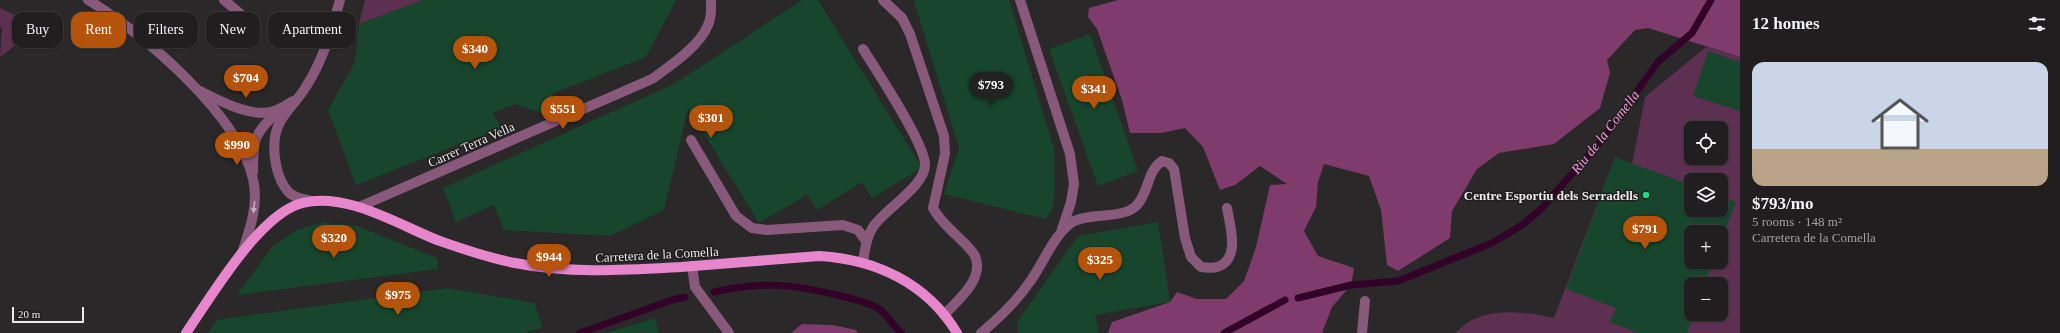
<!DOCTYPE html>
<html lang="en">
<head>
<meta charset="utf-8">
<style>
  :root { --surface:#201e1f; --page:#2d2b2c; --text:#f1f3f6; --muted:#a2a2a4; --line:#3d3c3d; --accent:#b45309 }
  body { margin:0; font-family:"Times New Roman",serif; background:var(--page); color:var(--text); height:100vh; display:flex; flex-direction:column; font-size:15px; white-space:nowrap }
  * { box-sizing:border-box; margin:0 }
  p { font-size:13px; color:var(--muted) }
  .icon { flex:none; width:22px; height:22px; fill:none; stroke:currentColor; stroke-width:2; stroke-linecap:round; stroke-linejoin:round }
  .map { position:relative; flex:1; overflow:hidden }
  .details { display:flex; flex-direction:column; background:var(--surface); width:320px }
  .details>* { flex:none }
  .top-card { position:absolute; left:12px; top:12px; width:380px; height:36px; display:flex; gap:8px }
  .tools { position:absolute; left:1684px; top:121px; display:grid; gap:8px }
  .tools a { display:grid; place-items:center; width:44px; height:44px; border-radius:8px; background:var(--surface); box-shadow:0 1px 3px #0004,0 0 0 1px var(--line); font-size:20px }
  .scale { position:absolute; left:12px; bottom:10px; width:72px; box-sizing:border-box; padding-left:4px; border:2px solid #ebeaeb; border-top:0; font-size:11px; line-height:14px; white-space:nowrap; color:#ebeaeb; -webkit-text-stroke:3px #211e20; paint-order:stroke }
  .price { position:absolute; translate:-50% -34px; padding:0 9px; border-radius:14px; background:var(--accent); color:#fff; font-size:13px; line-height:26px; filter:drop-shadow(0 1px 2px #0008) }
  .price::after { content:''; position:absolute; left:50%; top:24px; width:12px; height:9px; margin-left:-6px; background:inherit; clip-path:polygon(0 0,100% 0,50% 100%) }
  .price.active { background:#222; color:#fff }
  ul { padding:0; list-style:none }
  li { display:grid; align-content:center; gap:8px; height:212px; padding:0 12px }
  li span { display:grid; place-items:center; height:124px; border-radius:12px; color:#555 }
  li>.icon { margin-inline-start:auto }
  span .icon { width:72px; height:72px; fill:#fffc; stroke-width:1 }
  li b { font-size:17px }
  h2 { display:flex; justify-content:space-between; align-items:center; height:48px; padding:0 12px; font-size:17px }
  .pill { padding:0 14px; border-radius:12px; background:var(--surface); box-shadow:0 1px 3px #0004,0 0 0 1px var(--line); font-size:14px; line-height:36px }
  .pill.active { background:var(--accent); color:#fff }
  main { display:flex; flex:1; min-height:0 }
  .map>svg:first-child { display:block }
</style>
</head>
<body>
<main>
<div class="map">
<svg width="1740" height="333" viewBox="0 0 1740 333">
  <rect width="100%" height="100%" fill="#2a2829"/>
  <g fill="#5d2f51" fill-rule="evenodd">
    <path d="M365,0H423L359,24Z"/>
    <path d="M0,8L39,27L0,57L2,28L0,27Z"/>
    <path d="M1706,47L1740,57V333H1455C1460,329 1465,324 1470,321C1494,308 1529,312 1554,318L1615,157L1632,164L1645,97ZM1691,128H1721V158H1691ZM1691,180H1721V210H1691ZM1691,232H1721V262H1691ZM1691,284H1721V314H1691Z"/>
  </g>
  <g fill="#7e3b6c">
    <path d="M1118,0H1740V57L1648,28L1635,30L1607,60L1610,73L1600,108L1554,144L1499,153L1477,169L1452,211L1450,238L1398,271L1387,265L1381,210L1369,176L1324,164L1318,182L1316,207L1304,231L1318,256L1354,268L1351,285L1332,307L1322,333H1108L1112,322L1170,302L1177,292L1197,299H1226L1244,281L1256,247L1270,185L1287,184L1260,166L1235,185L1220,190L1203,147L1185,128L1161,133H1130L1122,100L1097,29L1088,17L1089,8Z"/>
    <path d="M802,324L833,325L856,330L858,333H791Z"/>
  </g>
  <g fill="none" stroke-linecap="round" stroke-linejoin="round">
    <g stroke="#320228" stroke-width="7">
      <path d="M714,292C763,281 793,284 841,296C853,299 869,302 879,309C888,315 893,327 902,333"/>
      <path d="M1298,298L1351,285L1398,281L1492,243L1522,225L1539,211L1602,140L1658,62L1692,33L1711,0"/>
      <path d="M580,333L672,300L685,297"/>
      <path d="M1224,333L1285,300"/>
    </g>
  </g>
  <g fill="#17462d">
    <path d="M423,0H676L646,57L554,93L544,114L516,104L493,113L501,128L356,185L328,110L355,62L359,24Z"/>
    <path d="M802,0H818L922,168L872,198L862,182L817,210L807,195L759,223L688,108L664,210L610,236L504,230L494,205L456,222L443,188L674,84Z"/>
    <path d="M915,0H1009L1054,149L1055,188L1052,210L1045,219L944,194L959,148L915,4Z"/>
    <path d="M1090,34L1138,171L1098,186L1049,49Z"/>
    <path d="M1708,51L1740,62V111L1693,96Z"/>
    <path d="M1615,157L1691,185V210H1721V197L1736,202L1721,241V232H1691V262H1713L1705,284H1691V314H1694L1687,333H1639L1610,322L1616,308L1566,289Z"/>
    <path d="M323,222L357,226L437,258L438,269L237,295L271,248L296,230Z"/>
    <path d="M1158,222L1170,302L1095,315L1099,333H1018L1017,322L1078,236Z"/>
    <path d="M448,288L535,303L542,328L521,333H208L217,320Z"/>
    <path d="M655,318L659,333H607Z"/>
  </g>
  <g fill="none" stroke-linecap="round" stroke-linejoin="round">
    <g stroke="#88597a" stroke-width="10">
      <path d="M88,0C142,32 239,115 253,179C259,204 250,229 242,253"/>
      <path d="M224,0L256,27"/>
      <path d="M883,0L902,18L910,34L944,136L945,154L933,208C938,218 946,225 954,233C961,240 971,248 975,256C985,279 957,301 944,315"/>
      <path d="M1020,0L1070,154L1074,184L1071,202L1062,229"/>
      <path d="M200,91C220,101 254,120 277,110C282,108 288,104 293,101"/>
      <path d="M691,140L736,216L752,228L767,230L843,225L858,230L866,241"/>
      <path d="M253,172C253,140 254,131 280,111"/>
      <path d="M313,201C303,199 292,198 286,189C274,173 270,140 280,122C287,109 300,98 307,85C323,60 332,29 340,0"/>
      <path d="M359,207L652,79C670,66 700,46 708,25C712,17 711,8 711,0"/>
      <path d="M863,262C865,250 866,238 873,227C884,210 925,186 925,165C926,145 876,70 863,49"/>
      <path d="M692,266L695,287L729,333"/>
      <path d="M981,333C999,318 1016,302 1029,283C1042,266 1053,236 1071,223C1086,212 1124,220 1137,205C1149,192 1147,171 1162,161L1169,163L1174,169L1185,238L1191,257L1201,267C1206,267 1212,269 1217,267C1241,260 1230,226 1227,208"/>
      <path d="M1362,333L1365,301"/>
    </g>
    <path stroke="#e886cd" stroke-width="10" d="M186,333C211,297 257,218 299,204C343,190 397,224 437,240C463,249 488,258 515,263C570,274 626,270 681,267C727,263 773,260 819,256C875,259 927,283 957,333"/>
  </g>
  <defs><path id="oneway-solid" d="M-6-.8H1V-3.2L6.5 0L1 3.2V.8H-6Z"/></defs>
  <use fill="#c3b0be" href="#oneway-solid" transform="translate(254 207) rotate(97)"/>
  <circle fill="#1dd988" stroke="#211e20" stroke-width="1.5" cx="1646" cy="195" r="4"/>
  <g text-anchor="middle" stroke-width="3" stroke-linejoin="round" paint-order="stroke">
    <g font-size="13" fill="#ebeaeb" stroke="#211e20">
      <text transform="translate(471 144) rotate(-24)" y="5">Carrer Terra Vella</text>
      <text transform="translate(657 254) rotate(-3)" y="5">Carretera de la Comella</text>
    </g>
    <g font-size="13" font-weight="bold" fill="#ebeaeb" stroke="#211e20" text-anchor="end">
      <text x="1638" y="200">Centre Esportiu dels Serradells</text>
    </g>
    <g font-size="14" font-style="italic" fill="#fa9adf" stroke="#211e20">
      <text transform="translate(1605 132) rotate(-52)" y="5">Riu de la Comella</text>
    </g>
  </g>
</svg>
<div class="tools">
<a><svg class="icon" aria-label="locate" viewBox="0 0 24 24"><circle cx="12" cy="12" r="6"/><path d="M12 2v4M12 18v4M2 12h4M18 12h4"/></svg></a>
<a><svg class="icon" aria-label="layers" viewBox="0 0 24 24"><path d="M12 4l9 5-9 5-9-5zM3 14l9 5 9-5"/></svg></a>
<a>+</a>
<a>−</a>
</div>
<div class="scale">20 m</div>
<b class="price" style="left:475px;top:70px">$340</b>
<b class="price" style="left:246px;top:99px">$704</b>
<b class="price active" style="left:991px;top:106px">$793</b>
<b class="price" style="left:1094px;top:110px">$341</b>
<b class="price" style="left:563px;top:130px">$551</b>
<b class="price" style="left:711px;top:139px">$301</b>
<b class="price" style="left:237px;top:166px">$990</b>
<b class="price" style="left:1645px;top:250px">$791</b>
<b class="price" style="left:334px;top:259px">$320</b>
<b class="price" style="left:549px;top:278px">$944</b>
<b class="price" style="left:1100px;top:281px">$325</b>
<b class="price" style="left:398px;top:316px">$975</b>
<div class="top-card">
<a class="pill">Buy</a>
<a class="pill active">Rent</a>
<a class="pill">Filters</a>
<a class="pill">New</a>
<a class="pill">Apartment</a>
</div>
</div>
<section class="details">
<h2>12 homes<svg class="icon" aria-label="filters" viewBox="0 0 24 24"><path d="M4 7h16M4 17h16"/><circle cx="9" cy="7" r="2"/><circle cx="15" cy="17" r="2"/></svg></h2>
<ul>
<li><span style="background:linear-gradient(#c9d6e8 70%,#b9a48a 0)"><svg class="icon" aria-label="home" viewBox="0 0 24 24"><path d="M3 11l9-7 9 7M6 9v11h12V9"/></svg></span><div><b>$793/mo</b><p>5 rooms · 148 m²</p><p>Carretera de la Comella</p></div></li>
</ul>
</section>
</main>
</body>
</html>
